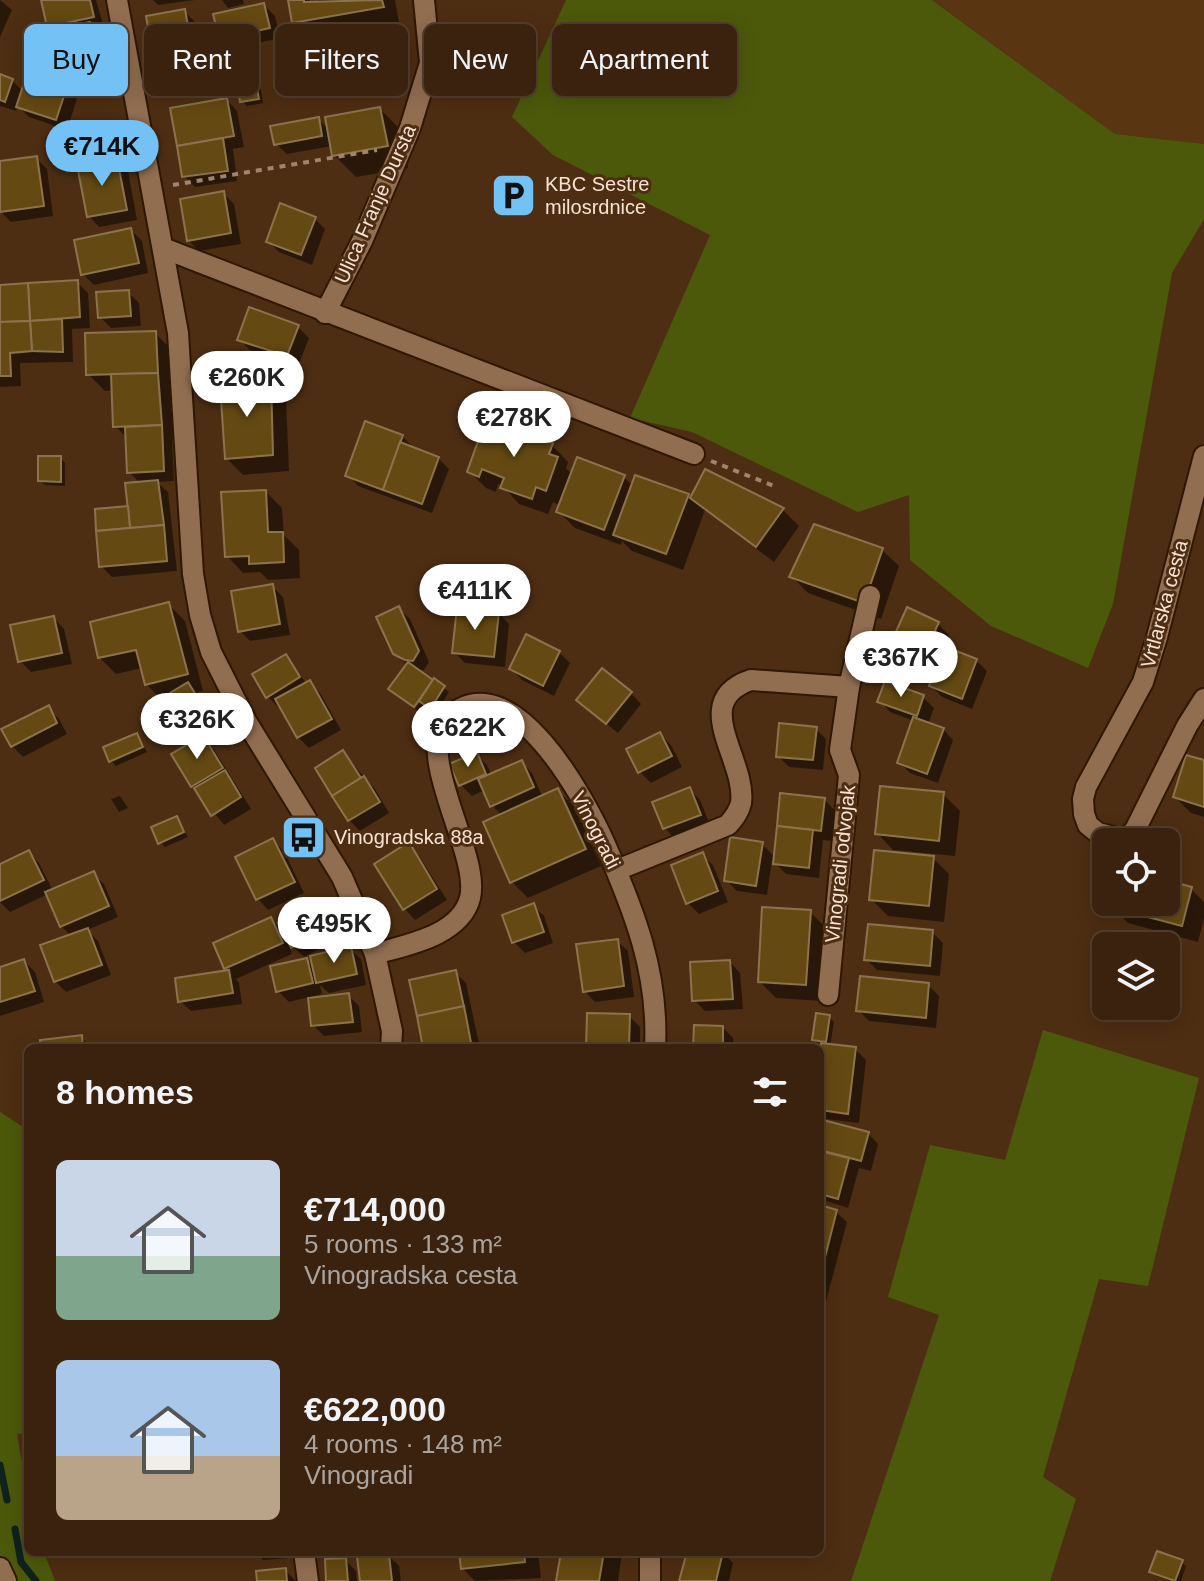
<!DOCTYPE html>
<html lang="en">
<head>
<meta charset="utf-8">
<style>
  :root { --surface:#3a220e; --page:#452f1c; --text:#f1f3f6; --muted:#aba49e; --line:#543f2e; --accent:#73c1f5 }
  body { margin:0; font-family:Arial,sans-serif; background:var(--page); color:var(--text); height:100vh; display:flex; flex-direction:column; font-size:30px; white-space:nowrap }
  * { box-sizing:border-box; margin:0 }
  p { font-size:26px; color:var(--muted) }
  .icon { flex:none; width:44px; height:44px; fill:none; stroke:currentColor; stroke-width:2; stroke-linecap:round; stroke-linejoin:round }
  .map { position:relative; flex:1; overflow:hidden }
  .sheet { position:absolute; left:24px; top:1044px; width:800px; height:512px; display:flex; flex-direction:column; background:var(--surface); border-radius:12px; box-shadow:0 4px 20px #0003,0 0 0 2px var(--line) }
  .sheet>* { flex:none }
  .guide { position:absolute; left:24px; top:24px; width:800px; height:72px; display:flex; gap:16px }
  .tools { position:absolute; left:1092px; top:828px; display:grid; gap:16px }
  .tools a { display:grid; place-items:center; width:88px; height:88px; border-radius:12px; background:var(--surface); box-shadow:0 4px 20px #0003,0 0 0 2px var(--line); font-size:40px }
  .price { position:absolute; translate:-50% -68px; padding:0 18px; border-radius:28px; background:#fff; color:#222; font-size:26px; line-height:52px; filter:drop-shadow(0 2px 4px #0008) }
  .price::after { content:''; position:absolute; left:50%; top:48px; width:24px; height:18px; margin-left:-12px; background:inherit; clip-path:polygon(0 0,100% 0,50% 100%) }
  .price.on { background:var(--accent); color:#111 }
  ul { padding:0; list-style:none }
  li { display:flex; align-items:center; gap:24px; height:200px; padding:0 32px }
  li span { display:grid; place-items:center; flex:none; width:224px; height:160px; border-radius:12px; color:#555 }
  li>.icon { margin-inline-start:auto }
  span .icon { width:96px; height:96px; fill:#fffc; stroke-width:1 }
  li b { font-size:34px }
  h2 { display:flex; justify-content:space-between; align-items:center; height:96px; padding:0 32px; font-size:34px }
  .tag { padding:0 28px; border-radius:12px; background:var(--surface); box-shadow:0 4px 20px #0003,0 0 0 2px var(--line); font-size:28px; line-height:72px }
  .tag.on { background:var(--accent); color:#111 }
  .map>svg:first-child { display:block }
</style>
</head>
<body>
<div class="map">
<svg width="1204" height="1581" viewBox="0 0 1204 1581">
  <rect width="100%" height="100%" fill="#4e2e12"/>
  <path fill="#5a3512" d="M933,0H1204V144L1115,134Z"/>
  <g fill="#4c590b">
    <path d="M566,0H932L1115,134L1204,144V219L1172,273L1113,604L1088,668L991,626L910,560L909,495L858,512L692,432L630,418L710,235L553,155L512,117Z"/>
    <path d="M1043,1030L1199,1078L1148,1286L1099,1279L1043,1477L1076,1499L1050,1581H851L939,1315L888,1297L930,1145L1005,1160Z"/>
    <path d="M0,1112L28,1130V1433L17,1434L28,1497V1552H44L55,1581H0Z"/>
  </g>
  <g fill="#0007">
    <path d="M0,0L12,10L0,37Z"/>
    <path d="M44,0H96L104,28L96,30L101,35L109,77L71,85L60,74L54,31L49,26Z"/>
    <path d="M153,0H195L158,5Z"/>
    <path d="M222,0H243L244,4L228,8Z"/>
    <path d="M290,0H309L312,3L320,0H395L399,23L310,39L294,22Z"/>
    <path d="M264,5L275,16L280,38L231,49L220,38Z"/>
    <path d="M184,11L195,22L199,44L211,42L222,53L227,87L170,96L159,85L148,18Z"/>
    <path d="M0,77L12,80L23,92L66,89L77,99L67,130L29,117L18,106L16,111L0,106Z"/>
    <path d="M255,80L260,85L263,103L247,106L242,101Z"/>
    <path d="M227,100L237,111L244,147L233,149L237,181L195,187L184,176L173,109Z"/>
    <path d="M380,109L402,131L408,168L356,177L334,155L332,146L287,154L276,144L318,119L329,130Z"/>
    <path d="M36,158L47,169L53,216L11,222L0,211V164Z"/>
    <path d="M117,160L128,171L137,220L99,227L89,216Z"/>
    <path d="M223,193L234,204L241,244L199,251L188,240Z"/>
    <path d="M315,219L325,229L312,265L279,252L268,241Z"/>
    <path d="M131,230L142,241L148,273L94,285L83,274Z"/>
    <path d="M77,282L88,293L90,328L72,329L73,362L20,363L21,386L0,387V287Z"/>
    <path d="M128,292L139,303L141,326L111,328L100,317Z"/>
    <path d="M298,327L309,338L298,366L250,350L239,339Z"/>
    <path d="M155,333L172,350L177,441H172L174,481L157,482L168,492L177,571L112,577L101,566L141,484L129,472L128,439L115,426L114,390L105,391L88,374Z"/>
    <path d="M270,381L286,398L289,471L243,475L227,459Z"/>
    <path d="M402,436L413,447L438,458L449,469L432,513L358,486L348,475Z"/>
    <path d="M552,445L568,462L566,468L573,475L624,477L633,486L687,496L691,500L706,472L783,510L799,526L774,562L705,510L683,570L632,551L622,541L621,545L575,528L559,512L561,506L553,502L548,514L519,504L503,486L498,484L496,492L486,488L469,471Z"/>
    <path d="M60,458L65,463V486L45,485L40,481Z"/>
    <path d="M266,492L282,508L284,535L299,550L300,578L268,580L260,572L243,573L227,556Z"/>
    <path d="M815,527L882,550L899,566L881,619L808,593L792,577Z"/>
    <path d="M272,586L283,597L290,635L250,641L240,631Z"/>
    <path d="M168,604L185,621L203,691L197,692L216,724L200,735L213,748L251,809L224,825L192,786L189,745L176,732L158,702L162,700L146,684L142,668L116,674L99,657Z"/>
    <path d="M399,609L410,619L429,662L424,670H415L430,681L411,706L391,689L408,666L395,653Z"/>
    <path d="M498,613L509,624L505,667L465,663L454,652Z"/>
    <path d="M54,618L64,629L72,664L31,672L20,661Z"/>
    <path d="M938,624L949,635L943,647L976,660L987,671L972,709L942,697L931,686L940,662L907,646L896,635Z"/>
    <path d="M559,652L570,663L554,696L522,680L511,669Z"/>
    <path d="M285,656L307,684L309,683L320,693L341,730L309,748L298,737L281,706L279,708L268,697L254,675Z"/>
    <path d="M435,681L449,692L436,712L430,708L425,716L415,709Z"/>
    <path d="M631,693L641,704L618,733L589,710Z"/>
    <path d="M923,697L934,708L928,724L943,729L953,740L938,783L910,773L899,762L914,721L890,712L880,701Z"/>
    <path d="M48,708L59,719L67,734L23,757L12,746Z"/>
    <path d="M816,729L826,739L823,770L789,767L778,756Z"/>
    <path d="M660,734L671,745L682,767L651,783L640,772Z"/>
    <path d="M137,735L147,752L116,766L111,761Z"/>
    <path d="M343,753L375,789L389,813L360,831L349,820Z"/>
    <path d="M476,754L487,765L492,776L522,762L532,773L543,798L558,791L575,807L601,866L528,898L512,882L502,816L492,805L485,790L472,796L461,785Z"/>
    <path d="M1204,762V817L1191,813L1175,797Z"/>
    <path d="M690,789L700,800L710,825L675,839L665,828Z"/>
    <path d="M943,794L960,811L955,856L893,850L877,833Z"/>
    <path d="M120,796L128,808L119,812L111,799Z"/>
    <path d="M824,799L834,810L831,841L823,840L819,878L786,874L772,860L767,895L737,891L726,880L762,844L775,857Z"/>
    <path d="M177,818L188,837L165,847L160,842Z"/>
    <path d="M273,841L284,851L304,893L268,910L258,899Z"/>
    <path d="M409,845L419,856L447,900L415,920L405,909L377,864Z"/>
    <path d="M29,853L39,863L53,891L93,874L104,884L118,917L87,930L98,941L111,975L66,992L55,981L71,936L61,926L48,894L10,912L0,902V867Z"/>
    <path d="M702,855L713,865L728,902L699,914L688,903Z"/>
    <path d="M933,858L949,874L944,922L888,916L871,899Z"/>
    <path d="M1166,882L1191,889L1204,902V919L1198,942L1128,923L1112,907L1113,902H1166Z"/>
    <path d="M323,903L333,914L345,936L304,957L287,940L292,954L236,979L239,983L242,1004L191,1011L180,1001L177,980L230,972L226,968L271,919L286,934Z"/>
    <path d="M533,906L544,916L553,943L525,953L514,942L505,916Z"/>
    <path d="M810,912L826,928L822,1001L776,998L760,982Z"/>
    <path d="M932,932L943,943L940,976L877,970L866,959Z"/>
    <path d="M617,941L628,951L634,997L595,1002L584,991Z"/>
    <path d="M350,949L361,959L366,985L329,993L320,985L322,994L289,1002L278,991L306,960L315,969Z"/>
    <path d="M24,961L35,972L44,1002L0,1016V969Z"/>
    <path d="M730,962L740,973L743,1009L705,1011L694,1000Z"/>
    <path d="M456,973L466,983L480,1048H425Z"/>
    <path d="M928,985L939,996L936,1028L869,1021L858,1010Z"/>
    <path d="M348,995L359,1006L362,1032L324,1036L313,1025Z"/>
    <path d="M629,1016L640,1027V1048H588Z"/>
    <path d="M829,1017L834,1022L830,1046L855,1049L866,1060L859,1123L826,1119L820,1113L823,1045L814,1040Z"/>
    <path d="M723,1028L733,1038V1048H695Z"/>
    <path d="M81,1037L92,1048H43Z"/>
    <path d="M825,1122L868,1133L878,1144L871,1171L859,1168L848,1208L820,1199V1139Z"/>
    <path d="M820,1207L836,1212L847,1222L820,1324Z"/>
    <path d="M256,1552H289V1558L263,1560Z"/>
    <path d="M461,1552H538L541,1578L475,1581L463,1569Z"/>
    <path d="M563,1552H622L618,1581H559Z"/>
    <path d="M689,1552L723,1553L733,1563L729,1581H681Z"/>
    <path d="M389,1556L399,1566L401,1581H362Z"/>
    <path d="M345,1560L356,1571L357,1581H328Z"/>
    <path d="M1181,1562L1186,1566L1181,1581H1170L1156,1576L1152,1571Z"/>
    <path d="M285,1570L296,1581H259Z"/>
  </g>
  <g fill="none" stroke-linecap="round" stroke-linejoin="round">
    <g stroke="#0f221e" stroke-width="7">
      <path d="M0,1465L7,1500"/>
      <path d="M15,1529L21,1562L36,1581"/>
    </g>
  </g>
  <g fill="#654912" stroke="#8b744d" stroke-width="2">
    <path d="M41,0H90L94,17L47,27Z"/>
    <path d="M288,0H304V2L382,0L384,7L292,23Z"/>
    <path d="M264,3L270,28L219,39L213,14Z"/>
    <path d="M185,9L191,43L152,50L146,16Z"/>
    <path d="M90,22L100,66L58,75L49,30Z"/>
    <path d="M211,40L217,77L157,86L152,50Z"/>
    <path d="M0,74L13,79L5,102L0,100Z"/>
    <path d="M27,74L67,87L56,120L16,107Z"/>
    <path d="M255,78L259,99L240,102L237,81Z"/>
    <path d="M227,98L234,136L177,146L170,108Z"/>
    <path d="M380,107L388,146L332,156L325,117Z"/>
    <path d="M319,117L322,136L274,145L270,126Z"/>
    <path d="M223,138L228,171L182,177L177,146Z"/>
    <path d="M37,156L44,206L0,212V161Z"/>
    <path d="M117,158L127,210L87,217L77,165Z"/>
    <path d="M224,191L231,233L187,241L180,199Z"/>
    <path d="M280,203L316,217L301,255L266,242Z"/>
    <path d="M131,228L139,263L81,275L74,240Z"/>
    <path d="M78,280L80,317L30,321L28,283Z"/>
    <path d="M28,283L30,321L0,322V285Z"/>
    <path d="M129,290L131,316L98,318L96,292Z"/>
    <path d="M249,307L299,325L287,356L237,340Z"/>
    <path d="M62,319L63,352L32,351L30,321Z"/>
    <path d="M30,321L32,351L10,353L11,376H0V322Z"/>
    <path d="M156,331L158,373L86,375L85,333Z"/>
    <path d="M158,373L162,425L113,427L111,374Z"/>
    <path d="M271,379L273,455L225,459L220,384Z"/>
    <path d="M486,419L553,443L549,454L558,457L546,491L536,487L532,499L500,488L504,478L482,469L479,477L467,472Z"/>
    <path d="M365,421L403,435L383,490L345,476Z"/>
    <path d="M162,425L164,471L127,473L125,427Z"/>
    <path d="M400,442L439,457L422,504L383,490Z"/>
    <path d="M38,456H61V482L38,481Z"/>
    <path d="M577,457L625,475L604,530L556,512Z"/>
    <path d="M705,469L784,508L756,547L690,498Z"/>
    <path d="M635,475L689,494L666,554L613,535Z"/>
    <path d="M158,480L164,525L130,528L125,483Z"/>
    <path d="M266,490L268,532H283L284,562L249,564V556L225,557L221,492Z"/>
    <path d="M128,506L130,528L96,531L95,509Z"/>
    <path d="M814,524L883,548L864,603L789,577Z"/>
    <path d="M164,525L167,561L99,567L96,531Z"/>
    <path d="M273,584L280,624L238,632L231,591Z"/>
    <path d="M169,602L188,674L145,685L136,650L98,658L90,622Z"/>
    <path d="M399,606L419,651L413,661L405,660L393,654L376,617Z"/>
    <path d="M457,607L499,612L494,657L452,653Z"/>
    <path d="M907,607L939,622L926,651L894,636Z"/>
    <path d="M54,616L62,653L18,662L10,625Z"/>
    <path d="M526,634L560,651L543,686L509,669Z"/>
    <path d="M944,646L977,659L962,699L929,686Z"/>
    <path d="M286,654L300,677L266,698L252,674Z"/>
    <path d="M408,662L433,680L414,707L388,689Z"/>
    <path d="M602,668L632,692L606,724L576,700Z"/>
    <path d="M434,678L445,686L430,709L419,701Z"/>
    <path d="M310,680L332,719L297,738L275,699Z"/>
    <path d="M885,681L924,695L917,716L877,702Z"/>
    <path d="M188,682L207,713L174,733L155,702Z"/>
    <path d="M49,705L57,723L11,747L1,729Z"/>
    <path d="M913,717L944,728L927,774L897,763Z"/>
    <path d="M779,723L817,727L813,760L776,757Z"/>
    <path d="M660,732L672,756L638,773L626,749Z"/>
    <path d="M137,733L143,747L109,762L103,747Z"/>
    <path d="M203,735L223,768L191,787L171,754Z"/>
    <path d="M343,750L361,778L332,796L315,768Z"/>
    <path d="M477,752L486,774L459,786L449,764Z"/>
    <path d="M1186,755L1204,760V807L1173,797Z"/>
    <path d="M522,760L534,787L490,807L478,779Z"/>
    <path d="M225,770L241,797L211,816L194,788Z"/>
    <path d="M364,776L380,802L348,821L332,796Z"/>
    <path d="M880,786L944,792L939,841L875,834Z"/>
    <path d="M690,787L701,815L663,829L652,802Z"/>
    <path d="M558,788L586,849L510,883L483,822Z"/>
    <path d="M780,793L825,798L821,831L777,826Z"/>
    <path d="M177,816L184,832L158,844L151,827Z"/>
    <path d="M777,826L813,830L809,868L773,864Z"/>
    <path d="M730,837L763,842L756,886L724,881Z"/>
    <path d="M273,838L295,882L256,900L235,857Z"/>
    <path d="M409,842L437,889L403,910L374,864Z"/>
    <path d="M29,850L44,880L0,901V864Z"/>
    <path d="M874,850L934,856L929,906L869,900Z"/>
    <path d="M703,852L718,891L686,904L671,865Z"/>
    <path d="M94,871L109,906L60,927L45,892Z"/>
    <path d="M1166,880L1192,887L1182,926L1110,907L1111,902H1166Z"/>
    <path d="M323,901L335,925L291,948L279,923Z"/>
    <path d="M534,903L544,932L512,943L502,915Z"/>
    <path d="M762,907L811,910L806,985L758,982Z"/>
    <path d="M271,917L283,943L224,969L213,943Z"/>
    <path d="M868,924L933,930L930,966L864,960Z"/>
    <path d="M88,928L102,965L54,982L40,945Z"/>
    <path d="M618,939L624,986L583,992L576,944Z"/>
    <path d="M351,946L357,974L316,983L310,956Z"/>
    <path d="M307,958L313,983L276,992L270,966Z"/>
    <path d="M24,959L35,991L0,1002V967Z"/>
    <path d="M730,960L733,999L692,1001L690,962Z"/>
    <path d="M229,970L233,993L178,1002L175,978Z"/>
    <path d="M456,970L464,1007L417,1016L409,980Z"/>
    <path d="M860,976L929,983L926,1018L856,1011Z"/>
    <path d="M349,993L353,1022L311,1026L308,998Z"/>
    <path d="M464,1006L472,1048H423L417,1016Z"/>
    <path d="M587,1013L630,1014L629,1048H586Z"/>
    <path d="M816,1013L830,1015L826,1042L812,1040Z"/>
    <path d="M694,1025L723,1026V1048H693Z"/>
    <path d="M82,1035L83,1048H41L40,1040Z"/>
    <path d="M821,1043L856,1047L848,1114L820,1110Z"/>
    <path d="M823,1120L869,1132L861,1161L820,1150Z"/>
    <path d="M820,1151L849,1158L838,1199L820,1194Z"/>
    <path d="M820,1205L837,1210L821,1273H820Z"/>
    <path d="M1157,1551L1183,1560L1175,1581L1149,1572Z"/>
    <path d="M459,1552H524L525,1562L461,1569Z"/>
    <path d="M561,1552H604L599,1581H556Z"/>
    <path d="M687,1552H723L716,1581H679Z"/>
    <path d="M389,1554L392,1581H360L357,1557Z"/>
    <path d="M346,1558L348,1581H326L325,1559Z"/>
    <path d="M286,1568L287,1581H257L256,1571Z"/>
  </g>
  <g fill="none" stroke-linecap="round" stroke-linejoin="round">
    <defs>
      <g id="minor">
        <path d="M117,0L178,333L193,574L200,615L211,652L246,721L342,877L375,954L392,1031L391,1048"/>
        <path d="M163,248L694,454"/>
        <path d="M325,313L362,241L410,128L430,63L424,0"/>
        <path d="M1204,456L1157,637L1143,682L1086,787L1083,799L1084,814L1088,825L1098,833L1121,839L1129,836L1135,830L1187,726L1204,699"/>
        <path d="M617,870L728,825C734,818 739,812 741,803C747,760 688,701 751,680L849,687"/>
        <path d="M375,954C406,945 460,936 470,898C481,853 411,752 449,717C511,661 585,799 605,844C634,911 659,973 655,1048"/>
        <path d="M828,995L849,775L840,750L849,687L870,596"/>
        <path d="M304,1552L308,1581"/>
        <path d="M650,1552V1581"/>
        <path d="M0,1568L6,1581"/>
      </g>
    </defs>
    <use href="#minor" stroke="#2f1803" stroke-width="24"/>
    <g stroke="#9f846e" stroke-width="4" stroke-dasharray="6 6" stroke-linecap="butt">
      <path d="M173,185L377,150"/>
      <path d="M711,461L774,486"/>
    </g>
    <use href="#minor" stroke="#926e51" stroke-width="20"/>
  </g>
  <defs>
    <symbol id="parking-square" viewBox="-11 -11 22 22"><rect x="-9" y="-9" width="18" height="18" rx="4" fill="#73c1f5" stroke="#4e2e12"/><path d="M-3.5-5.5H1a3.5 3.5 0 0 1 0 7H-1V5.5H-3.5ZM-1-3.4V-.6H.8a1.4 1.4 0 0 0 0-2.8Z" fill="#111"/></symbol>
    <symbol id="bus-square" viewBox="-11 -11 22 22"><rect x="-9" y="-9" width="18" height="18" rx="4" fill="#73c1f5" stroke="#4e2e12"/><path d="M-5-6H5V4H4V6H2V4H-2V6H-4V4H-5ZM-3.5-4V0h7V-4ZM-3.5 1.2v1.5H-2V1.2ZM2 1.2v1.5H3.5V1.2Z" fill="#111"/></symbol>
  </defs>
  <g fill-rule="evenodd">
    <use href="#parking-square" x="488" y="170" width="51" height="51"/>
    <use href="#bus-square" x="278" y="812" width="51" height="51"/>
  </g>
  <g text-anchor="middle" stroke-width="6" stroke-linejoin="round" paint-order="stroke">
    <g font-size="20" fill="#f7e2d3" stroke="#4e2e12" text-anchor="start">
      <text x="545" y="191">KBC Sestre<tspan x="545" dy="23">milosrdnice</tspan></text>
      <text x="334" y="844">Vinogradska 88a</text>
    </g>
    <g font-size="20" fill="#f7e2d3" stroke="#4e2e12">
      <text transform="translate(375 204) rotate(-66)" y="7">Ulica Franje Dursta</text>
      <text transform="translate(1164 604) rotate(-75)" y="7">Vrtlarska cesta</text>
      <text transform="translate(596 830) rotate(63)" y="7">Vinogradi</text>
      <text transform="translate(840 864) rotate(-84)" y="7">Vinogradi odvojak</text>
    </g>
  </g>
</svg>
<div class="tools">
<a><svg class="icon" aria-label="locate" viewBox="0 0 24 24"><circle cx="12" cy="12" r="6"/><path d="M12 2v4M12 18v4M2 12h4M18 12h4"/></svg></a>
<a><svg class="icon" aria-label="layers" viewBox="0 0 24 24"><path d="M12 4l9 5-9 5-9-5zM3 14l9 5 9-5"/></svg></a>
</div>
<b class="price on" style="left:102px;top:188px">€714K</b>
<b class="price" style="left:247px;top:419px">€260K</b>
<b class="price" style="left:514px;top:459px">€278K</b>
<b class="price" style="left:475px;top:632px">€411K</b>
<b class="price" style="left:901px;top:699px">€367K</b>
<b class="price" style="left:197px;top:761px">€326K</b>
<b class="price" style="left:468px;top:769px">€622K</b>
<b class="price" style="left:334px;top:965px">€495K</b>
<div class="guide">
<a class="tag on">Buy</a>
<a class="tag">Rent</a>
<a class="tag">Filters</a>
<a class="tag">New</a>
<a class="tag">Apartment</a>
</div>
<section class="sheet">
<h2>8 homes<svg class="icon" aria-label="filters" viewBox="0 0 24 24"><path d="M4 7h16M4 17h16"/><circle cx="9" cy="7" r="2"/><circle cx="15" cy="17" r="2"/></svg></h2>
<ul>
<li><span style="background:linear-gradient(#c9d6e8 60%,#7fa58c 0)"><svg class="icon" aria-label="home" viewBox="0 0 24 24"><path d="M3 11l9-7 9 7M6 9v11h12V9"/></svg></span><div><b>€714,000</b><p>5 rooms · 133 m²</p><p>Vinogradska cesta</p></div></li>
<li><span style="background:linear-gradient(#a9c7e8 60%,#b9a48a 0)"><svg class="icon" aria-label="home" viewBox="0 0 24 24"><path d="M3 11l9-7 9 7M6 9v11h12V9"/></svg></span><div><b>€622,000</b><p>4 rooms · 148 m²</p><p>Vinogradi</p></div></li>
</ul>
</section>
</div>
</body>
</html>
